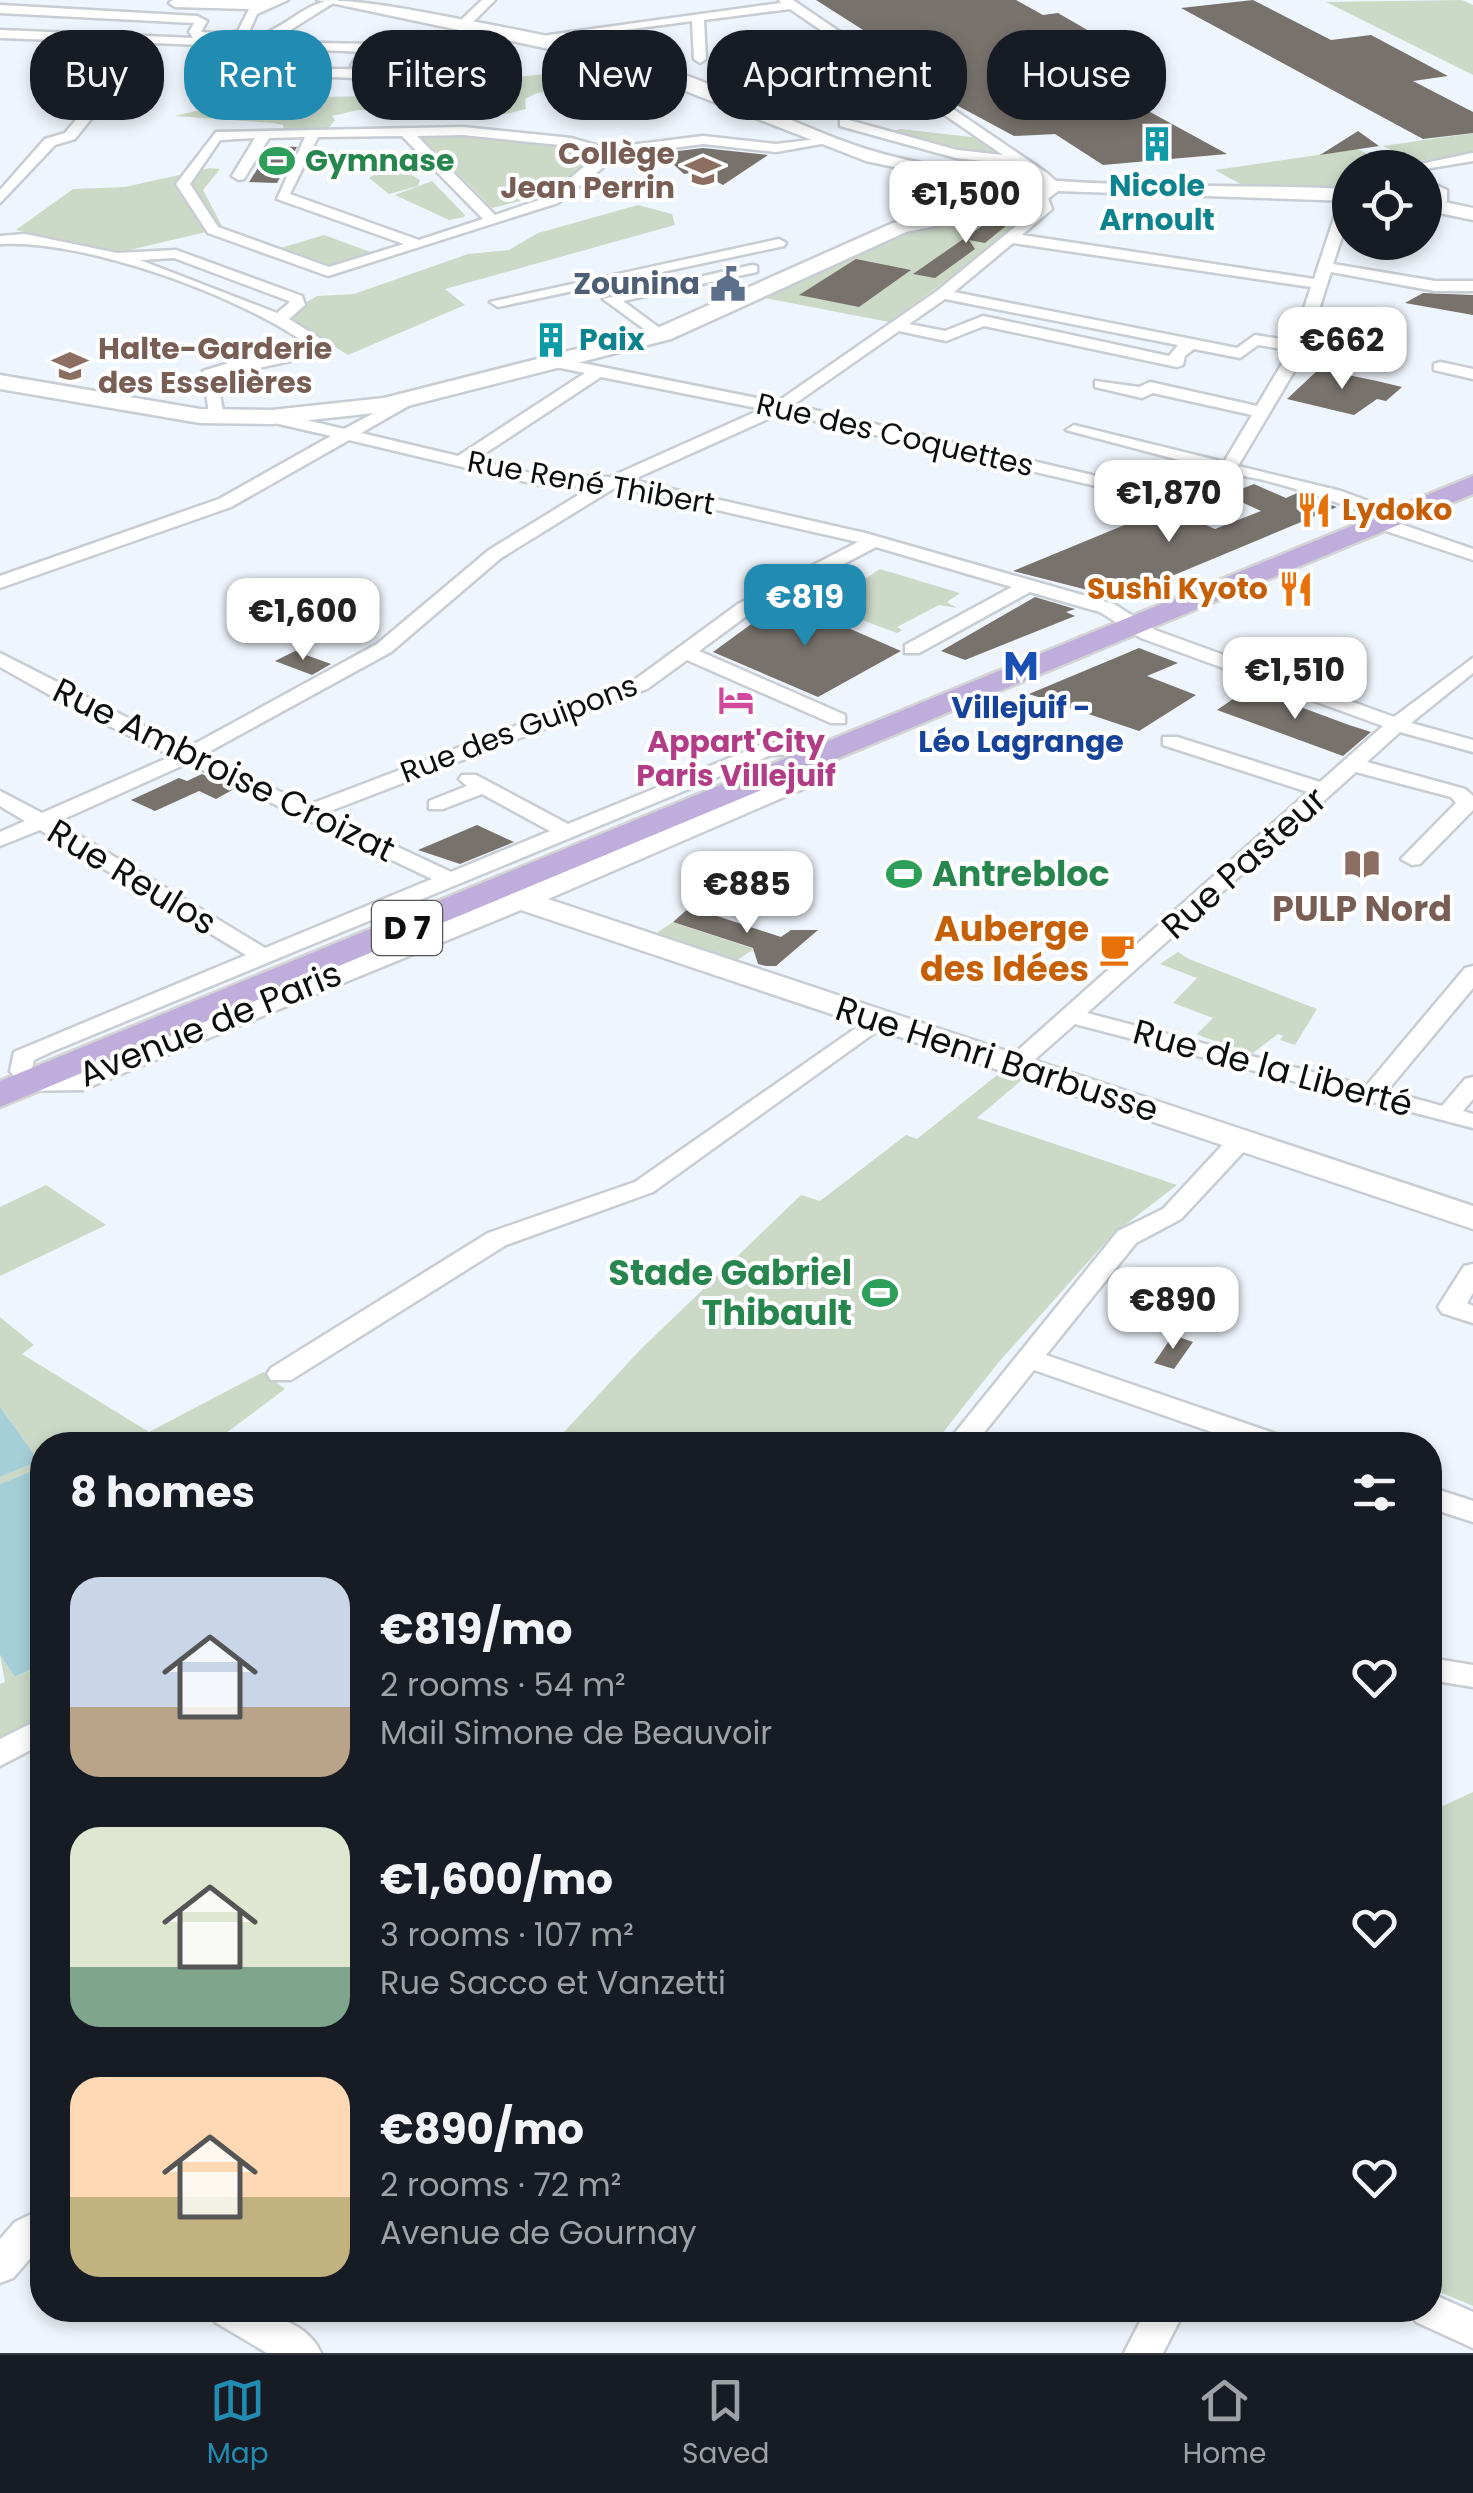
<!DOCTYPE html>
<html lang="en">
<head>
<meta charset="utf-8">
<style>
  :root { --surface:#171b24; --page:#242831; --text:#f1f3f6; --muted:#9ea1a6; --line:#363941; --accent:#228bb2 }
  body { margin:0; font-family:Poppins,sans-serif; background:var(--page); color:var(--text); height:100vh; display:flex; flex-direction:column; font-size:38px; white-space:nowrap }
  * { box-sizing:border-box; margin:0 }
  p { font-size:32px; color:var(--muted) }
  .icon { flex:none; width:55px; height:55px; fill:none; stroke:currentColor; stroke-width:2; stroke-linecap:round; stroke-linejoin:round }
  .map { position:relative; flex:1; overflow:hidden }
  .panel { position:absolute; left:30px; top:1432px; width:1412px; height:890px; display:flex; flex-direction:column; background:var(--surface); border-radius:40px; box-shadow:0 5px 15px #0003 }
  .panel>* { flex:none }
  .guide { position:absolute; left:30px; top:30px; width:1415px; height:90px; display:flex; gap:20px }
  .controls { position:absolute; left:1332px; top:150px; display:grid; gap:20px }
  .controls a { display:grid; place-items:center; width:110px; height:110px; border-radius:50%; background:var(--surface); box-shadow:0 5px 15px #0003; font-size:50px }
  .price { position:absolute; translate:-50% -85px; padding:0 22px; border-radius:20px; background:#fff; color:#222; font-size:32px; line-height:65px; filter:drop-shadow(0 2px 5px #0008) }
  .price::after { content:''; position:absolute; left:50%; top:60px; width:30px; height:22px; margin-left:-15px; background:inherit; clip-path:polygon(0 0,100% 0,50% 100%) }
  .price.on { background:var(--accent); color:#fff }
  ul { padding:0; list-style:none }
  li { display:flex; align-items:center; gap:30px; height:250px; padding:0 40px }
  li span { display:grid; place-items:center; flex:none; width:280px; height:200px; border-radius:30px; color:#555 }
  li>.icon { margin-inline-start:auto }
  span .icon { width:120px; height:120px; fill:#fffc; stroke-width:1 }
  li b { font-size:42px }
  h2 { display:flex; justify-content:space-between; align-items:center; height:120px; padding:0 40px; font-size:42px }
  .tag { padding:0 35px; border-radius:40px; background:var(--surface); box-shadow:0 5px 15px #0003; font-size:35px; line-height:90px }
  .tag.on { background:var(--accent); color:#fff }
  .menu { display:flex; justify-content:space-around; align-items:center; height:140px; border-top:2px solid var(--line); background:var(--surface); font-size:28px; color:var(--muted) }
  .menu a { display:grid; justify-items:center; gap:5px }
  .menu .on { color:var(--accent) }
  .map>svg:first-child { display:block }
</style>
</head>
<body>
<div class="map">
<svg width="1473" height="2353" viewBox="0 0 1473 2353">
  <rect width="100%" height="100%" fill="#eff5fc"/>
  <g fill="#ccd9c7">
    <path d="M1462,0L1473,5V75L1326,2Z"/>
    <path d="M598,69L614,96L594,97L582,89L537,93L525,99L526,109L506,114L358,110L332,116L335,120L328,129L284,131L283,125L273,123L175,116L229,103L247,91L270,98L476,94L485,80Z"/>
    <path d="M900,129L972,137L1003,157L885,134Z"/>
    <path d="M1473,133V153L1413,162L1383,146Z"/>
    <path d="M464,136L520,138L602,154L552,193L492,208L422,138Z"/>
    <path d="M1358,149L1391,167L1350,168V191L1244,186L1215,170Z"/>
    <path d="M372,164L394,169L376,175L408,173L420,180L418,186L389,194L369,178L375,174L366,173L365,167Z"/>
    <path d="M210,168L220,169L203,190L223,228L117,253L16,230L73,189L125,187Z"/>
    <path d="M432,181L465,215L464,217L449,220L395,195Z"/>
    <path d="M638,205L672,214L675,225L445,289L465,305L348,355L284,315L317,296L354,294L468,254L509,250L538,233Z"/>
    <path d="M1033,205L1039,207L997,244L889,322L765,298L884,239Z"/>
    <path d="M324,235L376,254L334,268L277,249Z"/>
    <path d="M880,569L960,593L947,602L957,608L939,605L897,627L902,630L897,633L824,606Z"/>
    <path d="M673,922L754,949L734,962L652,936Z"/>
    <path d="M1178,952L1189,959L1317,1009L1295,1045L1280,1040L1283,1036L1278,1034L1253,1053L1203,1037L1197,1034L1213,1018L1173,1003L1197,978L1160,964Z"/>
    <path d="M1001,1072L1023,1079L977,1118L1177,1185L1112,1235L998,1363L933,1445H552L640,1350L801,1195L820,1201L906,1135L917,1139Z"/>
    <path d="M46,1185L106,1225L0,1276V1207Z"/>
    <path d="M0,1317L34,1345L22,1354L149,1432L263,1372L285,1389L210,1445H42V1467L0,1484V1477L39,1461L0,1407Z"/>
    <path d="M0,1655L15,1677L42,1665V1715L0,1739V1684L5,1682Z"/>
    <path d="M1473,1792V2306L1430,2288V1812Z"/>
  </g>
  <g fill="#a4cfd6">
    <path d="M0,1407L39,1461L0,1477Z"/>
    <path d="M42,1467V1664L15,1677L0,1655V1484Z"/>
  </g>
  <g fill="#78726c">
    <path d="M816,0H1016L1043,15L1058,13L1153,68L1106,74L1147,99L1130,101L1227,154L1103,165L1055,134L1014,136L947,100L857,39L874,37Z"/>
    <path d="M1253,0L1331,40L1371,35L1448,76L1413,81L1473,112V133L1423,139L1181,8Z"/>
    <path d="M801,57L845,88L802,93L759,62Z"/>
    <path d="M1358,131L1379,146L1320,155Z"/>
    <path d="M272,146L297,147L277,183L249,182Z"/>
    <path d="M703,148L768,155L723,185L699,172L684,174L661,153Z"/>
    <path d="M1024,211L985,243L969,240L975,249L935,278L913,274L995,217Z"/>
    <path d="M856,259L911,270L859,307L799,295Z"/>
    <path d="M1423,293L1473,295V315L1405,303Z"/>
    <path d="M1319,369L1377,381L1402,387L1386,401L1377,399L1354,415L1287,399Z"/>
    <path d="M1254,484L1286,498L1297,493L1337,507L1119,598L1013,571L1156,512L1167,517L1178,513L1215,529L1261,511L1226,495Z"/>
    <path d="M1035,597L1075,609L1066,612L1075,616L965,660L941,651Z"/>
    <path d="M784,600L901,651L818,697L713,652Z"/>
    <path d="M1139,648L1178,663L1147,676L1196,695L1139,731L1029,694Z"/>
    <path d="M295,651L331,664L312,675L275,661Z"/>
    <path d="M1249,688L1349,725L1371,732L1343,756L1217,710Z"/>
    <path d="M202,774L234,789L216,799L199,791L155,811L131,800L179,778L187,781Z"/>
    <path d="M477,825L514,842L460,864L418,850Z"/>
    <path d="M690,907L781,937L791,930H818L776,966H766L758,964L753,948L673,922Z"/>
    <path d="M1173,1335L1193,1342L1174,1369L1154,1363Z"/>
  </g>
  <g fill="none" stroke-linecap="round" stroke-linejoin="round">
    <defs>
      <g id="street">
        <path d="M173,0H288L257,14L247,36L235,39C280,41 299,0 338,0L273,41C347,44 426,49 498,29L504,33L478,43L367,52L152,43L75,139L55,145L0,203V190L45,139L65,133L139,43L0,38V30L193,38L189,32L194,23L0,13V5L197,16L207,21L201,32L226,34L238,31L249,9L175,7L169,3Z"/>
        <path d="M482,0H495L466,29H458V23Z"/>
        <path d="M779,0H793L1047,173L1059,184L1057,188L1045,191V185L1017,165L956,158L840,126V120L845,119L957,150L1003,155L790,9L704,20L706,59L700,63L694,59L692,21L526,43L520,39L781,3Z"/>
        <path d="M355,59L428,63L434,67L419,80L330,77L324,73L330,69L418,70L351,66Z"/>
        <path d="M463,127L571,138L606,148L703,136L776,144L826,138L833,142L776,152L703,144L612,156C607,169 571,190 558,203L328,276L208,233L176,184L216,132ZM463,135L570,146L599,154L548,197L495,215L417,136ZM402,136L483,219L419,240L290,194L318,137ZM305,137L277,199L404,244L329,267L218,227L190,184L220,140L255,138L232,176L239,180L244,179L269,138Z"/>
        <path d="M1473,153V161L1425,169L1401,168Z"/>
        <path d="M1425,180L1447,190V202H1437L1435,195L1425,190Z"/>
        <path d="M1037,195H1047L1052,209L1022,235L1314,279L1336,212L1350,200V213L1333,264L1435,281H1473V291H1435L1331,272L1305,353L1238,466L1341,491L1401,513V521L1395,522L1473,549V560L1368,525V517H1377C1350,507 1250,470 1226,476C1200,482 1180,498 1152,499L781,413L632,480L865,533L1114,604L1155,630L1394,717L1473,658V673L1411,723L1473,740V752L1400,732L1367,762L1465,789L1473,796V810L1420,864L1412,865L1401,859L1456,803L1451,797L1356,772L1087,1013L1366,1086L1465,968L1473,966V988L1387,1091L1442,1106L1465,1079L1473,1077V1099L1463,1111L1473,1114V1128L1075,1024L1024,1069H1008L1004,1064L1008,1059L1308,792L1163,745V737H1177L1320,782L1383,726L1141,638L1100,612L1030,592L919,653H905V645L1012,587L876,547L752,612L699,651L845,715V723H831L687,660L647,689L325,813L451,872L550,831L482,794L443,809H429V801L467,786L459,779L462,775H476L568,824L759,746L787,740L807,746V754L771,755L51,1052L34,1060L30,1076H14L10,1071L14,1052L246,955L40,830L0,846V832L25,821L0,806V791L42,813L172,756L80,712L0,667V653L187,748L377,644L489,550L593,486L539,485L349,440L231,507L0,588V576L219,499L331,436L266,421V413L272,412L344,429L404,397L412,402L410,405L361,433L458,456L585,373L551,366L549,363L557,358L777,402L937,291L1038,208ZM1013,243L1311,287L1293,341L1255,335L1237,348L954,292ZM945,299L1178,345L1169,356L983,316L945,331L909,324ZM984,326L1177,367L1183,365L1185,356L1194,349L1240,358L1258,345L1290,350L1257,406L1150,382L1139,387L1095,381V387L1142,398L1153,393L1252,415L1224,462L1074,425L1066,430L1213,469L1168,488L1152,489L793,405L899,331L946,341ZM601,377L762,409L610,477L539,475L475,460ZM616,487L858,542L738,604L633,681L308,805L203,755L391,652L501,558ZM188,763L432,879L265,948L57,822Z"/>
        <path d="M25,234L117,253L176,250L302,296L305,305L289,319L321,339L323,350L313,356L217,377L224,417L210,421L203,371L245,358L304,349L307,344C238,295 84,239 0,244V236ZM174,258L289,301V303L277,313L140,260Z"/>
        <path d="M779,239L786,243L784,246L498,307L490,302Z"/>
        <path d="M752,265L757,266V272L623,301L665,332L667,335L659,340L603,299Z"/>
        <path d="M1440,362L1473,369V379L1434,370V364Z"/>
        <path d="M876,1014L888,1021L884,1026L653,1192L506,1245L291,1380H271L267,1374L271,1368L488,1233L635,1182Z"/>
        <path d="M1239,1135L1248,1137L1251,1142L1248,1147L1181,1219L1136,1243L1046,1355L1288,1438L1292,1445H1249L1034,1370L974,1445H945L1118,1231L1163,1209L1230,1137Z"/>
        <path d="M1473,1264V1293L1467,1303L1473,1306V1323L1442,1313L1438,1307L1464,1266Z"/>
        <path d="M1430,1487L1473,1501V1522L1430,1508Z"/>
        <path d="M1430,1658L1473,1665V1687L1430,1680Z"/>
        <path d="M42,1718V1744L0,1766V1739Z"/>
        <path d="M42,2209V2245L13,2278L0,2283V2239L15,2222Z"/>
        <path d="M1430,2293L1473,2312V2348L1416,2322L1410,2310H1430Z"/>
        <path d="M209,2310C247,2310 303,2313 321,2353H267L215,2322Z"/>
        <path d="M1146,2310H1185L1163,2353H1124Z"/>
      </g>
      <g id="secondary">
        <path d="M317,0C365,0 412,10 459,19C538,33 618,49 693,78C757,102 817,136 883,154C1033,194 1196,182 1350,189V201L1058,191L1041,204L906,232L671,339L384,412L272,424L200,423L0,389V375L200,409L272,410L384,398L655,329L893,223L1028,195L1036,189L960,181L866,161L611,62Z"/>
        <path d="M1425,198L1473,208V220L1425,210Z"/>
        <path d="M813,748L823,751L832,768L821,781L548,899L1473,1206V1229L521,910L82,1090L17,1091L12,1084L17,1077L65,1073L511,892L801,769L799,757Z"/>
      </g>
      <path id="primary" d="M1473,476V494L0,1107V1081Z"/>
    </defs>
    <use href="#street" stroke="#c7cdd3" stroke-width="5"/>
    <use href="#secondary" stroke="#c7cdd3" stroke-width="5"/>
    <use href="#primary" stroke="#d3d4d4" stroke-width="5"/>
    <use href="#street" fill="#fff" fill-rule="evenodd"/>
    <use href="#secondary" fill="#fff" fill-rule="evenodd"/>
    <use href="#primary" fill="#bfaddb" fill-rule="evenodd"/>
  </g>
  <defs>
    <symbol id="building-bare" viewBox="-9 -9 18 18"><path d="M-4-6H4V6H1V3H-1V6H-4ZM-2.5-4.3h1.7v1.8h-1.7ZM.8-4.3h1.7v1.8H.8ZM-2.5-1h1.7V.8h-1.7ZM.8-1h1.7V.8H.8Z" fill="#0f9aa8" stroke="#fff" stroke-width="2.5" paint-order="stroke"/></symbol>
    <symbol id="stadium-bare" viewBox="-9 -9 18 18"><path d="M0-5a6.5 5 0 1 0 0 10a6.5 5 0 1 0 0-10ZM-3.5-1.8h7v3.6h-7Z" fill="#2e9e5b" stroke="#fff" stroke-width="2.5" paint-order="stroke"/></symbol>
    <symbol id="school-bare" viewBox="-9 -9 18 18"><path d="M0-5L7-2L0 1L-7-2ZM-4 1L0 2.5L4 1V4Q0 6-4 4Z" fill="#8d6e63" stroke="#fff" stroke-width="2.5" paint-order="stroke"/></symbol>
    <symbol id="civic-bare" viewBox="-9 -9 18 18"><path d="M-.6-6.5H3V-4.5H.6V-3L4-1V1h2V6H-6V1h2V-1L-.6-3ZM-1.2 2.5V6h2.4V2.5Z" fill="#5c6f8a" stroke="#fff" stroke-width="2.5" paint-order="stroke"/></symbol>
    <symbol id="restaurant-bare" viewBox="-9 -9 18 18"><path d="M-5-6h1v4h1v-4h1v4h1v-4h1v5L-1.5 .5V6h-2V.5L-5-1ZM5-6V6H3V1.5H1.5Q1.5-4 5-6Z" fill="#e8710a" stroke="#fff" stroke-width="2.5" paint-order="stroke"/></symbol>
    <symbol id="metro-bare" viewBox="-9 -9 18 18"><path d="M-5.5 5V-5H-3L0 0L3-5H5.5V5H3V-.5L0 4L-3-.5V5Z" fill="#1a4fb4" stroke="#fff" stroke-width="2.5" paint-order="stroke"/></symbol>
    <symbol id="hotel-bare" viewBox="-9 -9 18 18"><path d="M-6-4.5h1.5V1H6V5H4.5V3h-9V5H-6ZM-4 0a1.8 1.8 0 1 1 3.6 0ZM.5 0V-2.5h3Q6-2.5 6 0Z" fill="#d1479c" stroke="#fff" stroke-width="2.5" paint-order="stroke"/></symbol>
    <symbol id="library-bare" viewBox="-9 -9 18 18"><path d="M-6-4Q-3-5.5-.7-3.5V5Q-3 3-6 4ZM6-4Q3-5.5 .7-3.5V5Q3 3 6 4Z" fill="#8d6e63" stroke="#fff" stroke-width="2.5" paint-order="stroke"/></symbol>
    <symbol id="cafe-bare" viewBox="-9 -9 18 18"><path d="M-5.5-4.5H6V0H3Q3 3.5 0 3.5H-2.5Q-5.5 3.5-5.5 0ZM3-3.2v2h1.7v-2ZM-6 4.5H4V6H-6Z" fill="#e8710a" stroke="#fff" stroke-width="2.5" paint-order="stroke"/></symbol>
  </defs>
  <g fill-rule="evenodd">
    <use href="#building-bare" x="1132" y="119" width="50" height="50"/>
    <use href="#stadium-bare" x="252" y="136" width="50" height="50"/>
    <use href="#school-bare" x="678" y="146" width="50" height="50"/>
    <use href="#civic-bare" x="703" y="259" width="50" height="50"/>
    <use href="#building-bare" x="526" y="315" width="50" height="50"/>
    <use href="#school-bare" x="45" y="341" width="50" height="50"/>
    <use href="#restaurant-bare" x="1289" y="485" width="50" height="50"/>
    <use href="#restaurant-bare" x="1271" y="564" width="50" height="50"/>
    <use href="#metro-bare" x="996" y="641" width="50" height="50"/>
    <use href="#hotel-bare" x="711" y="675" width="50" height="50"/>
    <use href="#library-bare" x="1337" y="839" width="50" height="50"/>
    <use href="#stadium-bare" x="879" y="849" width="50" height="50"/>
    <use href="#cafe-bare" x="1092" y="924" width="50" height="50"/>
    <use href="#stadium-bare" x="855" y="1268" width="50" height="50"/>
  </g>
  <g text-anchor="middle" stroke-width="8" stroke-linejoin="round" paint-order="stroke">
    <g font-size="30" font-weight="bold" fill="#785e54" stroke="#fff" text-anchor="end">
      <text x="675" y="164">Collège<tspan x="675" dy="34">Jean Perrin</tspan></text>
      <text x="98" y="359" text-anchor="start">Halte-Garderie<tspan x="98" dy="34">des Esselières</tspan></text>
    </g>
    <g font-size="30" font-weight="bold" fill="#27864d" stroke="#fff" text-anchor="start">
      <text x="305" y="171">Gymnase</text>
    </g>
    <g font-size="30" font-weight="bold" fill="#0d838f" stroke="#fff">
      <text x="1157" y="196">Nicole<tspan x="1157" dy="34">Arnoult</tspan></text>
      <text x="579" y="350" text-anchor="start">Paix</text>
    </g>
    <g font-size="30" font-weight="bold" fill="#4e5e75" stroke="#fff" text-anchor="end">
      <text x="700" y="294">Zounina</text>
    </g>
    <g font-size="30" fill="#0c0e10" stroke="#fff">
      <text transform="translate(895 435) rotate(13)" y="10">Rue des Coquettes</text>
      <text transform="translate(591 483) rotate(10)" y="10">Rue René Thibert</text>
      <text transform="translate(519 729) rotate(-21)" y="10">Rue des Guipons</text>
    </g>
    <g font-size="30" font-weight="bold" fill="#c56008" stroke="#fff" text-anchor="start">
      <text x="1342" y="520">Lydoko</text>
      <text x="1268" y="599" text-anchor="end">Sushi Kyoto</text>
    </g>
    <g font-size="30" font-weight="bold" fill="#164399" stroke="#fff">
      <text x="1021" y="718">Villejuif -<tspan x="1021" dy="34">Léo Lagrange</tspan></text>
    </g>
    <g font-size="30" font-weight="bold" fill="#b23c85" stroke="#fff">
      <text x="736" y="752">Appart'City<tspan x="736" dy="34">Paris Villejuif</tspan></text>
    </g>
    <rect fill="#fff" stroke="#555658" stroke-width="2.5" x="372" y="901" width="70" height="54" rx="8"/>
    <g font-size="32" font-weight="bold" fill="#0c0e10">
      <text x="407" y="939">D 7</text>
    </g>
    <g font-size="35" fill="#0c0e10" stroke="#fff">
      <text transform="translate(224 770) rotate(26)" y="12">Rue Ambroise Croizat</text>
      <text transform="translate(1244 863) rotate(-42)" y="12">Rue Pasteur</text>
      <text transform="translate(132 877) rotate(31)" y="12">Rue Reulos</text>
      <text transform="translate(210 1024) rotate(-22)" y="12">Avenue de Paris</text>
      <text transform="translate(997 1059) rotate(18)" y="12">Rue Henri Barbusse</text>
      <text transform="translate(1273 1068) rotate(15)" y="12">Rue de la Liberté</text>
    </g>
    <g font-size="35" font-weight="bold" fill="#27864d" stroke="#fff" text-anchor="start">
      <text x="932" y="886">Antrebloc</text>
      <text x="852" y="1285" text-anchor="end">Stade Gabriel<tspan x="852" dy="40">Thibault</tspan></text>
    </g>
    <g font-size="35" font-weight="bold" fill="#785e54" stroke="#fff">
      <text x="1362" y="921">PULP Nord</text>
    </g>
    <g font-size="35" font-weight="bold" fill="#c56008" stroke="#fff" text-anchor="end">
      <text x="1089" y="941">Auberge<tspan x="1089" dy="40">des Idées</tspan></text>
    </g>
  </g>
</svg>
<div class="controls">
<a><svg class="icon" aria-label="locate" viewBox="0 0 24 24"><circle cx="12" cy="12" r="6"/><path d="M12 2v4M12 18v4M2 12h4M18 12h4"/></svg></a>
</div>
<b class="price" style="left:966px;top:246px">€1,500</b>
<b class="price" style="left:1342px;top:392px">€662</b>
<b class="price" style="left:1169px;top:545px">€1,870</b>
<b class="price on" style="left:805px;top:649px">€819</b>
<b class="price" style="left:303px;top:663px">€1,600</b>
<b class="price" style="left:1295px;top:722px">€1,510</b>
<b class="price" style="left:747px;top:936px">€885</b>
<b class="price" style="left:1173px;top:1352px">€890</b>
<div class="guide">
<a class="tag">Buy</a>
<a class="tag on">Rent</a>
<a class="tag">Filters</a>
<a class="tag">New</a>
<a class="tag">Apartment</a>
<a class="tag">House</a>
</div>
<section class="panel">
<h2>8 homes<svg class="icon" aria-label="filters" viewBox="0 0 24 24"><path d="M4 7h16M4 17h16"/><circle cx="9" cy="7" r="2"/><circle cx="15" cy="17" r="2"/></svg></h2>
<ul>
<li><span style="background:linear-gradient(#c9d6e8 65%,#b9a48a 0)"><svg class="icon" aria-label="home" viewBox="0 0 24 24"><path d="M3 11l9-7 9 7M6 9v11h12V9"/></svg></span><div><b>€819/mo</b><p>2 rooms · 54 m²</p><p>Mail Simone de Beauvoir</p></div><svg class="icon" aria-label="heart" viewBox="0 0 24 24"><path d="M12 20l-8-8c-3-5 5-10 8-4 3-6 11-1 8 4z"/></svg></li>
<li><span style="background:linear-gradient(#dfe7d0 70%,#7fa58c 0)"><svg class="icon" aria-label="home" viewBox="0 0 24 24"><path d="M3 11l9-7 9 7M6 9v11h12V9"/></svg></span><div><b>€1,600/mo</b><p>3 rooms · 107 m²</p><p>Rue Sacco et Vanzetti</p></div><svg class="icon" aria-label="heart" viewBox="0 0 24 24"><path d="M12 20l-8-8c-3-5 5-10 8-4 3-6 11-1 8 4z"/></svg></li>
<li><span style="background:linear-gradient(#ffd9b3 60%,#c2b280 0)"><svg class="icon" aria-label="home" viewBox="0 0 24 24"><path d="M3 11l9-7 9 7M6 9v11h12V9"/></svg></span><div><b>€890/mo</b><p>2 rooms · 72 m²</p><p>Avenue de Gournay</p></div><svg class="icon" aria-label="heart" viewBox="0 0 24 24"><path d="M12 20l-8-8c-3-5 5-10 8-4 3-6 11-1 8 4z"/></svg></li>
</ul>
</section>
</div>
<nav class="menu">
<a class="on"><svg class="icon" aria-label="map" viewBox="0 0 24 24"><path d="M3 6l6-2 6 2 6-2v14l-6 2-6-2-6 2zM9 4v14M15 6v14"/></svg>Map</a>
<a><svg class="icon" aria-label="saved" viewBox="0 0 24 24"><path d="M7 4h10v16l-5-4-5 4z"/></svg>Saved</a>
<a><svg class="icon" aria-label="home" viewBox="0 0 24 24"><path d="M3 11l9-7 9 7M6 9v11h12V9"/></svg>Home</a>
</nav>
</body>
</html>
